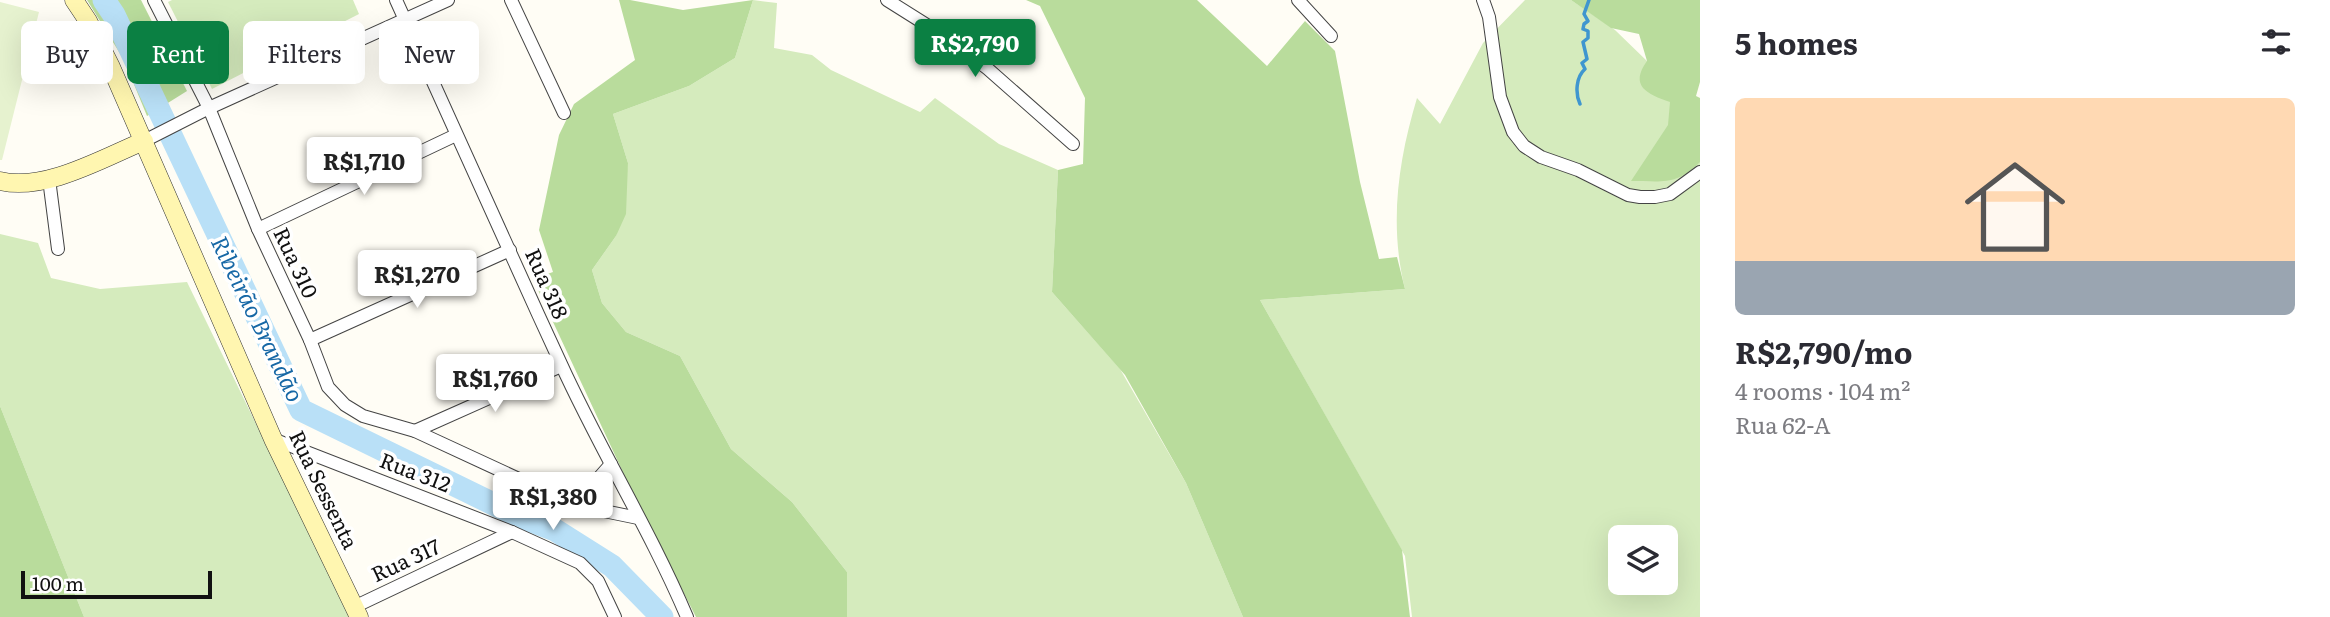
<!DOCTYPE html>
<html lang="en">
<head>
<meta charset="utf-8">
<style>
  :root { --surface:#fff; --page:#f2f2f3; --text:#2b2b33; --muted:#7c7c81; --line:#e1e1e2; --accent:#0b8043 }
  body { margin:0; font-family:Literata,serif; background:var(--page); color:var(--text); height:100vh; display:flex; flex-direction:column; font-size:26px; white-space:nowrap }
  * { box-sizing:border-box; margin:0 }
  p { font-size:23px; color:var(--muted) }
  .icon { flex:none; width:38px; height:38px; fill:none; stroke:currentColor; stroke-width:2; stroke-linecap:round; stroke-linejoin:round }
  .map { position:relative; flex:1; overflow:hidden }
  .drawer { display:flex; flex-direction:column; background:var(--surface); width:630px }
  .drawer>* { flex:none }
  .top-card { position:absolute; left:21px; top:21px; width:665px; height:63px; display:flex; gap:14px }
  .fabs { position:absolute; left:1608px; top:525px; display:grid; gap:14px }
  .fabs a { display:grid; place-items:center; width:70px; height:70px; border-radius:10px; background:var(--surface); box-shadow:0 7px 28px #0002; font-size:35px }
  .scale { position:absolute; left:21px; bottom:18px; width:191px; box-sizing:border-box; padding-left:7px; border:4px solid #111; border-top:0; font-size:19px; line-height:24px; white-space:nowrap; color:#111; -webkit-text-stroke:5px #fff; paint-order:stroke }
  .price { position:absolute; translate:-50% -60px; padding:0 16px; border-radius:7px; background:#fff; color:#222; font-size:23px; line-height:46px; filter:drop-shadow(0 2px 4px #0008) }
  .price::after { content:''; position:absolute; left:50%; top:42px; width:21px; height:16px; margin-left:-10px; background:inherit; clip-path:polygon(0 0,100% 0,50% 100%) }
  .price.selected { background:var(--accent); color:#fff }
  ul { padding:0; list-style:none }
  li { display:grid; align-content:center; gap:14px; height:371px; padding:0 35px }
  li+li { border-top:2px solid var(--line) }
  li span { display:grid; place-items:center; height:217px; border-radius:10px; color:#555 }
  li>.icon { margin-inline-start:auto }
  span .icon { width:126px; height:126px; fill:#fffc; stroke-width:1 }
  li b { font-size:30px }
  h2 { display:flex; justify-content:space-between; align-items:center; height:84px; padding:0 35px; font-size:30px }
  .tag { padding:0 24px; border-radius:10px; background:var(--surface); box-shadow:0 7px 28px #0002; font-size:24px; line-height:63px }
  .tag.selected { background:var(--accent); color:#fff }
  main { display:flex; flex:1; min-height:0 }
  .map>svg:first-child { display:block }
</style>
</head>
<body>
<main>
<div class="map">
<svg width="1700" height="617" viewBox="0 0 1700 617">
  <rect width="100%" height="100%" fill="#fffdf5"/>
  <g fill="#d5ebbd" fill-rule="evenodd">
    <path d="M172,0H353L359,14L212,89L168,2Z"/>
    <path d="M753,0L777,3L774,48L812,55L831,70L920,112L935,98L999,144L1058,170L1052,292L1120,369L1186,483L1243,617H847V572L792,502L731,449L680,356L626,332L602,303L592,270L616,236L628,163L613,114L689,86L735,58Z"/>
    <path d="M1525,0H1571L1615,30L1647,61L1700,138V617H1412L1405,556L1260,300L1405,289C1389,225 1398,161 1417,98L1440,124L1483,43ZM1620,537H1666V583H1620Z"/>
    <path d="M0,234L38,243L51,278L100,289L187,282L350,617H84L0,406Z"/>
  </g>
  <g fill="#b9dc9c">
    <path d="M87,0H141L187,91L147,116L124,60Z"/>
    <path d="M619,0H630L683,10L753,0L735,58L689,86L613,114L628,163L626,214L616,236L592,270L602,303L626,332L680,356L731,449L792,502L847,572V617H696L628,483L533,279L553,272L539,230L559,135L574,104L635,60Z"/>
    <path d="M1026,0H1197L1267,66L1305,21L1335,51L1360,182L1379,259L1397,257L1405,289L1260,300L1402,550L1410,617H1243L1186,483L1125,375L1052,292L1058,170L1083,164L1085,98L1040,6Z"/>
    <path d="M1571,0H1700V82L1696,96L1700,98V162C1676,186 1663,181 1631,181L1668,125L1670,102C1647,94 1629,86 1647,61L1639,34L1611,28Z"/>
    <path d="M0,406L84,617H0Z"/>
  </g>
  <path fill="#e6f2cf" d="M0,2L39,12L2,160H0Z"/>
  <g fill="none" stroke-linecap="round" stroke-linejoin="round">
    <path stroke="#3f96cf" stroke-width="3.5" d="M1580,104C1575,93 1576,77 1585,69L1582,63L1587,59L1583,42L1588,38V31L1583,29L1584,24L1588,21L1584,14L1589,0"/>
    <path stroke="#b9e0f7" stroke-width="23" d="M104,0L114,15L301,410L518,516L555,530L612,566L662,617"/>
    <defs>
      <g id="street">
        <path d="M154,0L209,108L258,229L310,340L328,387L345,405L363,416L415,431L575,505L638,518"/>
        <path d="M396,0C451,121 505,243 561,364C600,450 650,530 687,617"/>
        <path d="M511,0L564,113"/>
        <path d="M887,0L949,39L988,69L1073,144"/>
        <path d="M1298,0L1331,36"/>
        <path d="M1483,0L1489,17L1500,97L1513,132L1524,146L1541,157L1578,170L1628,195L1640,197H1655L1670,194L1700,172"/>
        <path d="M144,141L209,108L448,0"/>
        <path d="M49,179L58,249"/>
        <path d="M258,229L456,135"/>
        <path d="M310,340L510,250"/>
        <path d="M415,431L561,366"/>
        <path d="M273,439L512,532L580,563L598,581L615,617"/>
        <path d="M575,505L611,464"/>
        <path d="M354,607L512,532"/>
      </g>
      <g id="secondary">
        <path d="M74,0L88,21L111,67L273,439L359,617"/>
        <path d="M0,181C45,192 103,158 144,141"/>
      </g>
    </defs>
    <use href="#street" stroke="#444" stroke-width="14"/>
    <use href="#secondary" stroke="#333" stroke-width="19"/>
    <use href="#street" stroke="#fff" stroke-width="12"/>
    <use href="#secondary" stroke="#fff6b0" stroke-width="18"/>
  </g>
  <g text-anchor="middle" stroke-width="7" stroke-linejoin="round" paint-order="stroke">
    <g font-size="21" fill="#111" stroke="#fff">
      <text transform="translate(295 263) rotate(65)" y="7">Rua 310</text>
      <text transform="translate(546 284) rotate(66)" y="7">Rua 318</text>
      <text transform="translate(415 473) rotate(21)" y="7">Rua 312</text>
      <text transform="translate(323 490) rotate(64)" y="7">Rua Sessenta</text>
      <text transform="translate(406 561) rotate(-25)" y="7">Rua 317</text>
    </g>
    <g font-size="23" font-style="italic" fill="#1768a6" stroke="#fff">
      <text transform="translate(257 319) rotate(64)" y="8">Ribeirão Brandão</text>
    </g>
  </g>
</svg>
<div class="fabs">
<a><svg class="icon" aria-label="layers" viewBox="0 0 24 24"><path d="M12 4l9 5-9 5-9-5zM3 14l9 5 9-5"/></svg></a>
</div>
<div class="scale">100 m</div>
<b class="price selected" style="left:975px;top:79px">R$2,790</b>
<b class="price" style="left:364px;top:197px">R$1,710</b>
<b class="price" style="left:417px;top:310px">R$1,270</b>
<b class="price" style="left:495px;top:414px">R$1,760</b>
<b class="price" style="left:553px;top:532px">R$1,380</b>
<div class="top-card">
<a class="tag">Buy</a>
<a class="tag selected">Rent</a>
<a class="tag">Filters</a>
<a class="tag">New</a>
</div>
</div>
<section class="drawer">
<h2>5 homes<svg class="icon" aria-label="filters" viewBox="0 0 24 24"><path d="M4 7h16M4 17h16"/><circle cx="9" cy="7" r="2"/><circle cx="15" cy="17" r="2"/></svg></h2>
<ul>
<li><span style="background:linear-gradient(#ffd9b3 75%,#9aa5b1 0)"><svg class="icon" aria-label="home" viewBox="0 0 24 24"><path d="M3 11l9-7 9 7M6 9v11h12V9"/></svg></span><div><b>R$2,790/mo</b><p>4 rooms · 104 m²</p><p>Rua 62-A</p></div></li>
</ul>
</section>
</main>
</body>
</html>
